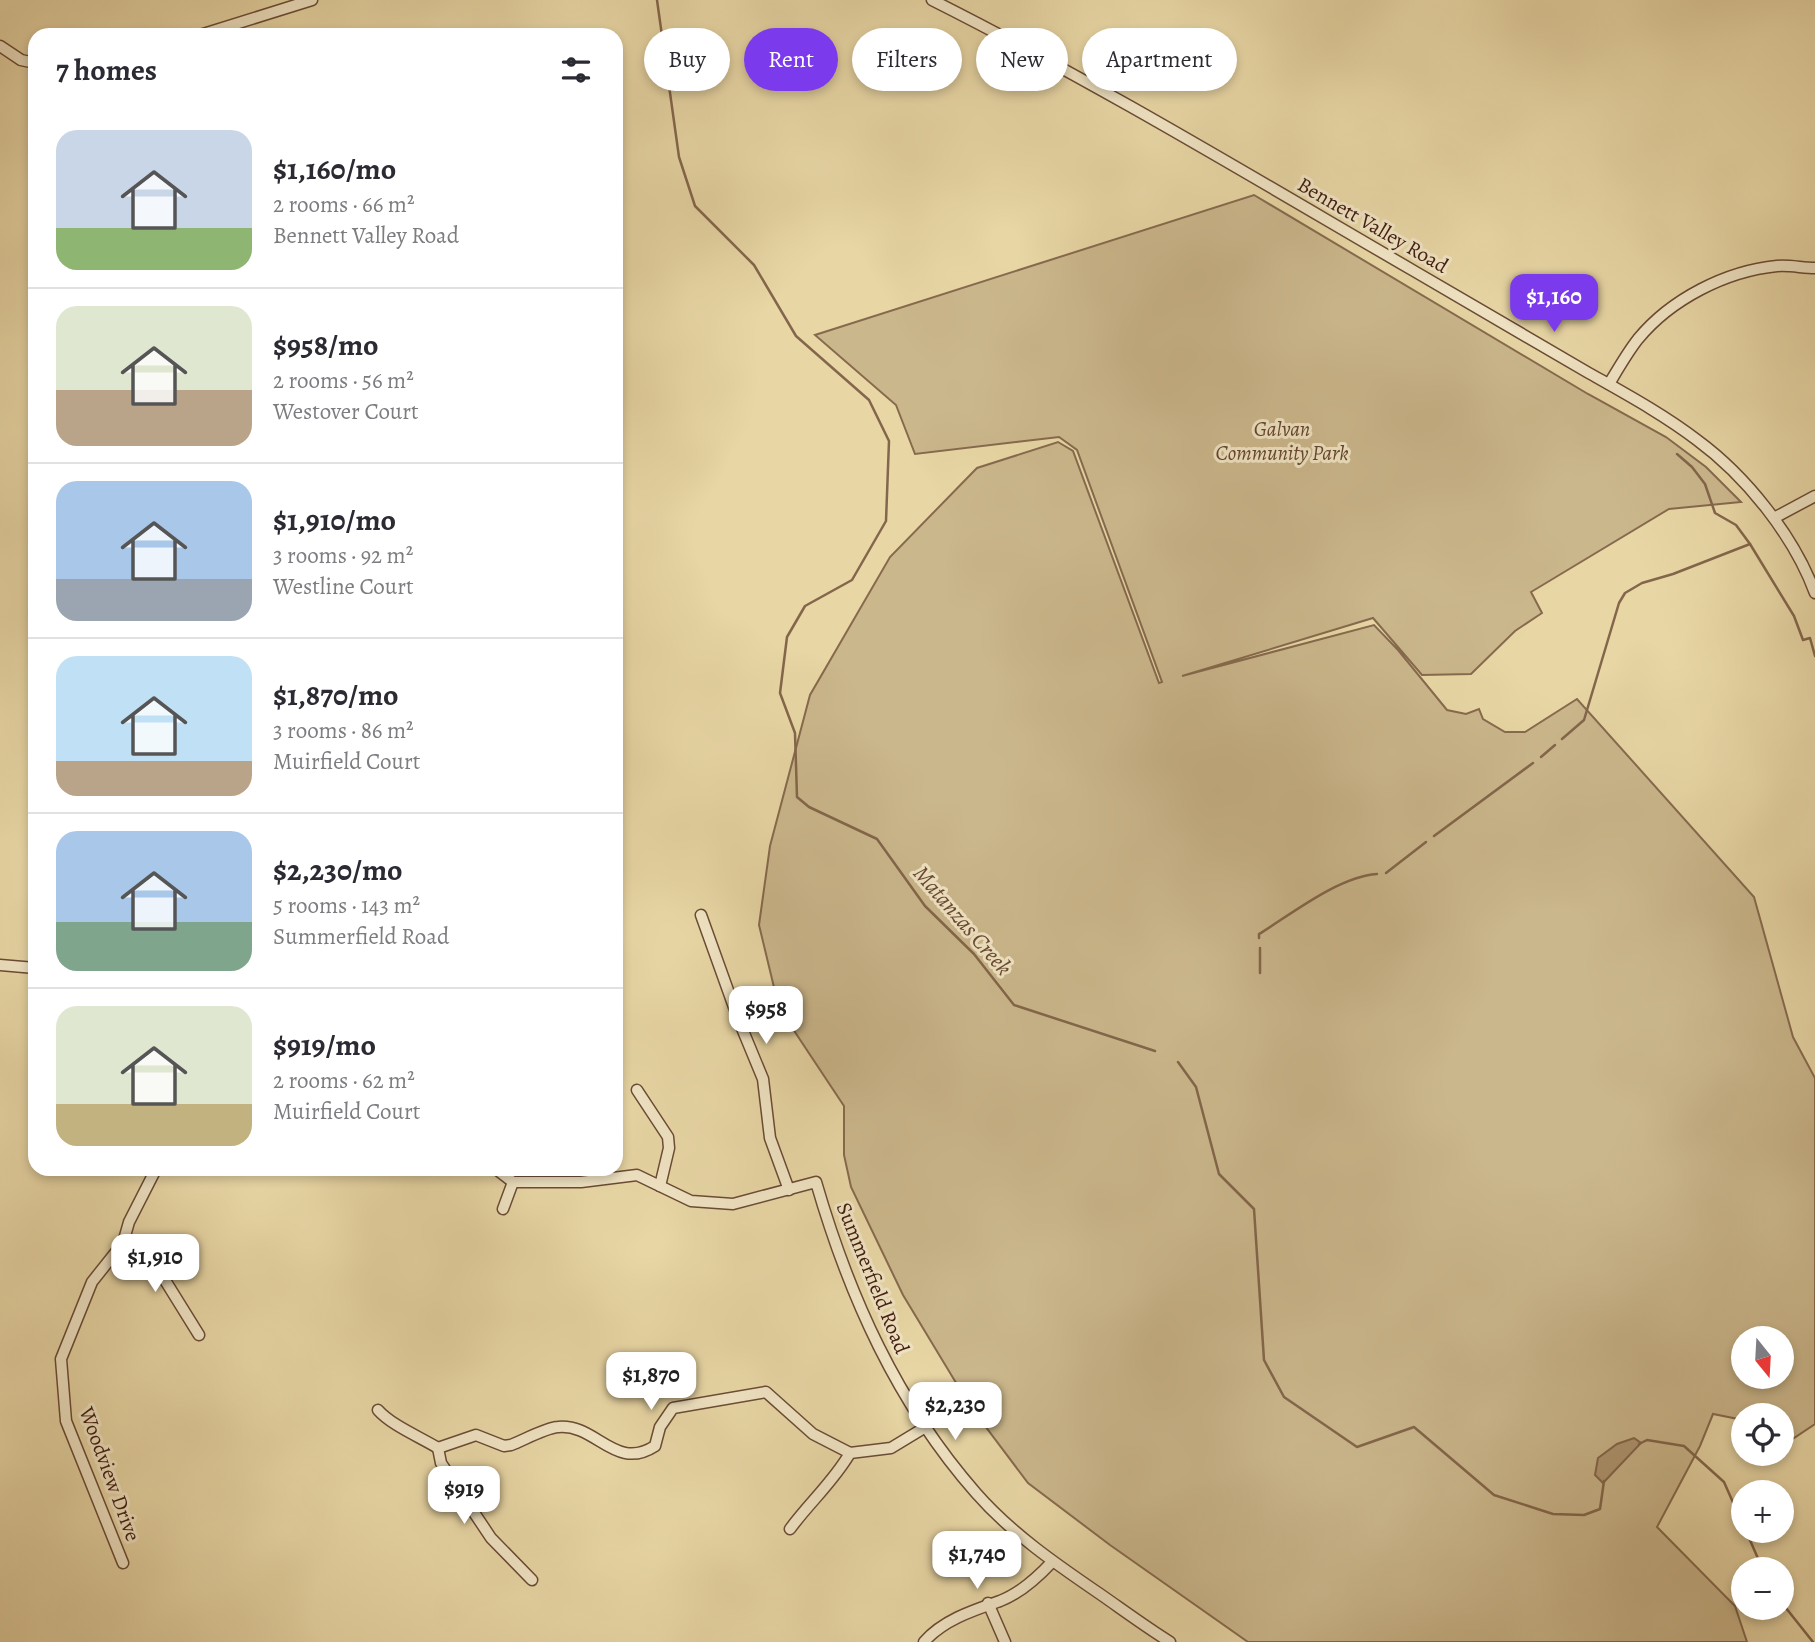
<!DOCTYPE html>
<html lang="en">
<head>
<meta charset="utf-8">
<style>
  :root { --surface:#fff; --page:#f2f2f3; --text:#2b2b33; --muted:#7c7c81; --line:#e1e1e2; --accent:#7c3aed }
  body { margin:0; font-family:Alegreya,serif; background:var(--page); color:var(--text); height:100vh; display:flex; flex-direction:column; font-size:26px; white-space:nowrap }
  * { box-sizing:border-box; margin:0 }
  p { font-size:23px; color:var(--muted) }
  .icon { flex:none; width:38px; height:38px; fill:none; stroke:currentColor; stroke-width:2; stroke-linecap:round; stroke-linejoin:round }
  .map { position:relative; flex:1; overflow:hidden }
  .sheet { position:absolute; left:28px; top:28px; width:595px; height:1148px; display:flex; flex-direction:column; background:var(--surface); border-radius:21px; box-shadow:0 4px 10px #0003 }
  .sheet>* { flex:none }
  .hud { position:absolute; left:644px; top:28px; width:665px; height:63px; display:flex; gap:14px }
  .needle { width:46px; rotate:162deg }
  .controls { position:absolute; left:1731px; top:1326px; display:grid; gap:14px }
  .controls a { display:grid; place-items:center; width:63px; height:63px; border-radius:50%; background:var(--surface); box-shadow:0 4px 10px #0003; font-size:35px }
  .price { position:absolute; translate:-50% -60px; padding:0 16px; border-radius:14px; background:#fff; color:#222; font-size:23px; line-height:46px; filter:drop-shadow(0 2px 4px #0008) }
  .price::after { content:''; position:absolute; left:50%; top:42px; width:21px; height:16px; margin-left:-10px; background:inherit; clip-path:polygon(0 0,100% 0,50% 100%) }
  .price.selected { background:var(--accent); color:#fff }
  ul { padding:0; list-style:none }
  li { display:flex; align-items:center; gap:21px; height:175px; padding:0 28px }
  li+li { border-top:2px solid var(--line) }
  li span { display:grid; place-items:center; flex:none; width:196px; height:140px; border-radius:21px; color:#555 }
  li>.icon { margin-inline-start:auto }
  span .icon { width:84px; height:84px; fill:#fffc; stroke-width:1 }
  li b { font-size:30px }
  h2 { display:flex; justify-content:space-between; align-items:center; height:84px; padding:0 28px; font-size:30px }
  .pill { padding:0 24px; border-radius:32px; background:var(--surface); box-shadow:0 4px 10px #0003; font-size:24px; line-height:63px }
  .pill.selected { background:var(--accent); color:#fff }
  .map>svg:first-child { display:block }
</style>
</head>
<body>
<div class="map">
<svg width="1815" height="1642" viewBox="0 0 1815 1642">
  <rect width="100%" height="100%" fill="#e8d6a5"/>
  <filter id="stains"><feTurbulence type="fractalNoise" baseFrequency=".00286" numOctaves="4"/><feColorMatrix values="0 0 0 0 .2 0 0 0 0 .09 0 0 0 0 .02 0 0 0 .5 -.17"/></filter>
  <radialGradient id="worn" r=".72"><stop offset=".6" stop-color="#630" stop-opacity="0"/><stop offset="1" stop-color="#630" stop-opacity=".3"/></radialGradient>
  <path fill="#cbb78c" stroke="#866a4e" stroke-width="2" fill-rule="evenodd" d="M1254,195L1588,394L1666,437L1706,467L1741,502L1669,509L1531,592L1542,613L1515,631L1471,674L1422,675L1373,618L1182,676L1374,625L1398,650L1447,710L1466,714L1479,709L1483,719L1505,732H1525L1577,699L1754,897L1793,1037L1815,1078V1424L1791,1440L1782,1435V1416H1743V1420L1713,1414L1700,1446L1657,1527L1735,1606L1747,1642H1248L1110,1545L1028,1483L970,1406L903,1295L851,1187L844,1155V1106L779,1008L759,925L770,846L810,695L890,557L977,468L1058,442L1073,451L1159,683L1162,682L1077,450L1059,437L915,454L896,405L815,335ZM1743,1339H1782V1377H1743Z"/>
  <path fill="#af9772" stroke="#83664b" stroke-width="2" d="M1634,1438L1641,1443L1603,1483L1595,1475L1598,1458L1617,1444Z"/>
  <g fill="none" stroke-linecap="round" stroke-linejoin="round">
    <g stroke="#83664b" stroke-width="2.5">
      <path d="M657,0L679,157L695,206L754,265L796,336L869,400L889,441L886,521L852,580L805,606L787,637L780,693L795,733L797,797L809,807L877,839L925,906L974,954L1014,1005L1155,1051"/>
      <path d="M1677,454L1692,467L1705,484L1715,513L1736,525L1750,544"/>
      <path d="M1562,739L1584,720L1619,603L1625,593L1642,583L1673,574L1750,544L1794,616L1803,640L1810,638L1815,656"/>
      <path d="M1541,757L1555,745"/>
      <path d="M1434,836L1533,763"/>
      <path d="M1386,873L1426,842"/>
      <path d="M1259,938V934C1293,913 1338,877 1377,874"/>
      <path d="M1260,948V973"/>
      <path d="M1178,1062L1196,1087L1219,1174L1254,1209L1264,1360L1284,1397L1357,1447L1414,1427L1494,1495L1553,1514L1584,1515L1600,1509L1604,1481"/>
      <path d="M1639,1444L1647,1440L1684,1446L1724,1482L1743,1525"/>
      <path d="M1746,1531L1763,1570"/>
      <path d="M1782,1603L1813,1642"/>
    </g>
    <defs>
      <g id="minor">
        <path d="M932,0C1097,83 1254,178 1414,271C1471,304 1529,338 1587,372C1624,393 1663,414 1697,440C1746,476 1794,536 1815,593"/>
        <path d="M200,35L312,0"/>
        <path d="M0,46L21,60L35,63"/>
        <path d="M1609,384C1618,369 1627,353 1638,339C1671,299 1726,271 1777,266C1790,265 1803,268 1815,268"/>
        <path d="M1774,518L1815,496"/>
        <path d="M701,915L739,1021L763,1079L770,1138L789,1190"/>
        <path d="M0,965L35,968"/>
        <path d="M637,1090L668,1137L669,1148L660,1186"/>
        <path d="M496,1169L513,1182H581L637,1175L691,1201L733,1204L816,1182C849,1296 897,1403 976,1493C1011,1533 1056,1564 1100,1594C1123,1610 1146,1627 1170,1642"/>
        <path d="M503,1209L513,1182"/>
        <path d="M123,1243L163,1277L199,1335"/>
        <path d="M378,1410C391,1425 420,1437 438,1448L476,1435L504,1446L511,1445C524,1440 545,1428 558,1427C596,1423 615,1472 655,1446L660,1427L673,1408L766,1392L813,1434L850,1453L891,1448L924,1428"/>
        <path d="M438,1448L441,1463L491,1538L532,1580"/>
        <path d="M790,1529C809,1503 834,1481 850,1453"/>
        <path d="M123,1563L66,1421L61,1359L92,1282L123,1243L129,1222L156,1169"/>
        <path d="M988,1603L1005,1642"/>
        <path d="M924,1642C943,1620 974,1610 1000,1601C1021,1593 1038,1577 1052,1562"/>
      </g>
    </defs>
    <use href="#minor" stroke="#6a4b35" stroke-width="13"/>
    <use href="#minor" stroke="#f0e4c4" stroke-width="10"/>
  </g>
  <g text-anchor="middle" stroke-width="6" stroke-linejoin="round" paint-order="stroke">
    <g font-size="21" fill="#401d10" stroke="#f0e4c4">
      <text transform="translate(1373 225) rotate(30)" y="7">Bennett Valley Road</text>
      <text transform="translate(873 1278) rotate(68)" y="7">Summerfield Road</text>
      <text transform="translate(110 1474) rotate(70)" y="7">Woodview Drive</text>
    </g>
    <g font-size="21" font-style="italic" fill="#63442f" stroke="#f0e4c4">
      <text x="1282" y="436">Galvan<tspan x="1282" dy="24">Community Park</tspan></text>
    </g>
    <g font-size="23" font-style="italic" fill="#674832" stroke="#f0e4c4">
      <text transform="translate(963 920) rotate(49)" y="8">Matanzas Creek</text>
    </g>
  </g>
  <rect width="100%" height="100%" filter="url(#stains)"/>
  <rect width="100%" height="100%" fill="url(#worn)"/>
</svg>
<div class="controls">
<a><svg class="needle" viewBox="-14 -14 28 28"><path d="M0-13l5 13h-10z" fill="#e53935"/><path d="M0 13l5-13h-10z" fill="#7c7c81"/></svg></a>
<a><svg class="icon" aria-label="locate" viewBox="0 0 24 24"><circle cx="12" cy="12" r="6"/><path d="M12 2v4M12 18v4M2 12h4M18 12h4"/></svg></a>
<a>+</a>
<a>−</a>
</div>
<b class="price selected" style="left:1554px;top:334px">$1,160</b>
<b class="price" style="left:766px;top:1046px">$958</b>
<b class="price" style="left:155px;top:1294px">$1,910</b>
<b class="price" style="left:651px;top:1412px">$1,870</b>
<b class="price" style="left:955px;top:1442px">$2,230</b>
<b class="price" style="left:464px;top:1526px">$919</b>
<b class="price" style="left:977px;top:1591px">$1,740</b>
<div class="hud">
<a class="pill">Buy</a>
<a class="pill selected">Rent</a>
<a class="pill">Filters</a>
<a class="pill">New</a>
<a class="pill">Apartment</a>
</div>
<section class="sheet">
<h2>7 homes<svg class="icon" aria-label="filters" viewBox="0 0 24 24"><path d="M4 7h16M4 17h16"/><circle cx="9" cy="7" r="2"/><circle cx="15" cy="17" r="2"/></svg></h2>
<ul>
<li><span style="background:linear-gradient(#c9d6e8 70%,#8fb573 0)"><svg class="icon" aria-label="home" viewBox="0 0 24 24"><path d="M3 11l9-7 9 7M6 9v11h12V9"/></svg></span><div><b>$1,160/mo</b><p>2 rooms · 66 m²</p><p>Bennett Valley Road</p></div></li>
<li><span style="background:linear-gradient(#dfe7d0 60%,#b9a48a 0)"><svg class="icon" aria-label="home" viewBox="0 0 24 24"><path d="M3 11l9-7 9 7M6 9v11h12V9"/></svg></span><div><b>$958/mo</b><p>2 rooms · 56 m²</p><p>Westover Court</p></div></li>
<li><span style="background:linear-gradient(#a9c7e8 70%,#9aa5b1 0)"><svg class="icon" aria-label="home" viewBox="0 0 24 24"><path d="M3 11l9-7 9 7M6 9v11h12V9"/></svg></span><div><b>$1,910/mo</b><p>3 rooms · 92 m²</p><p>Westline Court</p></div></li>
<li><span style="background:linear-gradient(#bfe0f5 75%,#b9a48a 0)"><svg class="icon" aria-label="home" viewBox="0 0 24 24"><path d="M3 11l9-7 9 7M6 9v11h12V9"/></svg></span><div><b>$1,870/mo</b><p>3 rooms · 86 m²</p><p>Muirfield Court</p></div></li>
<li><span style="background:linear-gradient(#a9c7e8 65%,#7fa58c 0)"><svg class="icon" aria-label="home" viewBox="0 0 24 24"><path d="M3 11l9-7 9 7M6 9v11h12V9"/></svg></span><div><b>$2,230/mo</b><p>5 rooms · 143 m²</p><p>Summerfield Road</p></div></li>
<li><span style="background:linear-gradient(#dfe7d0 70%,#c2b280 0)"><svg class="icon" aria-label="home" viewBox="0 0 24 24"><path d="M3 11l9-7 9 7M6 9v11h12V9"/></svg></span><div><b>$919/mo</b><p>2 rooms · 62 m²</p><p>Muirfield Court</p></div></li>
</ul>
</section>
</div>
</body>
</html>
